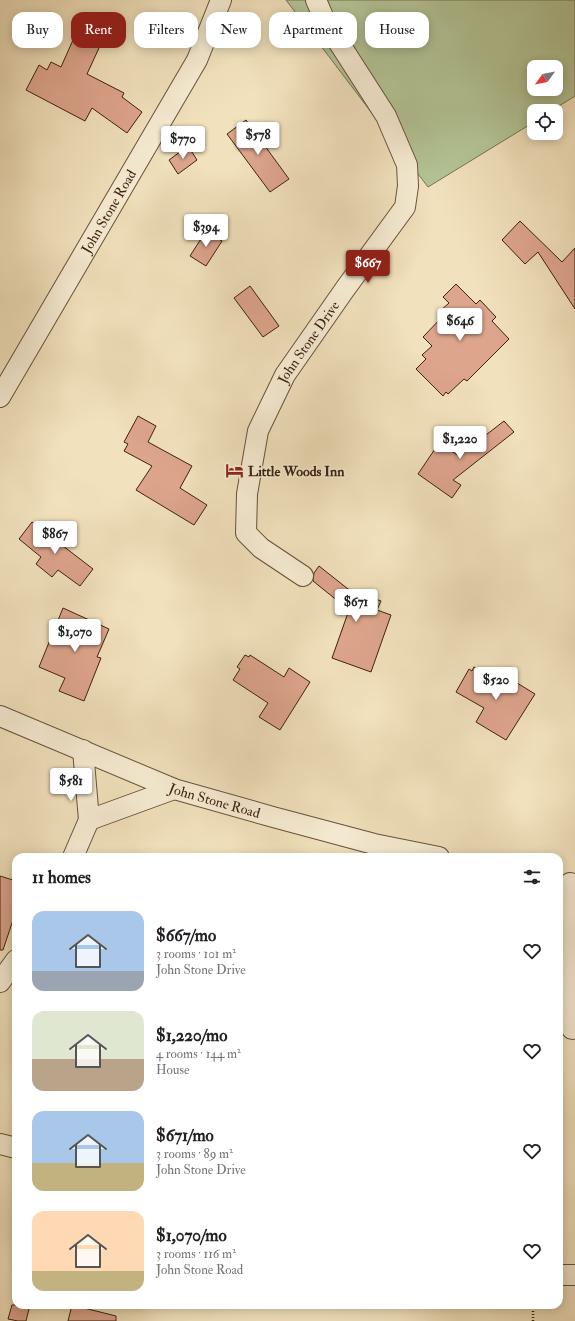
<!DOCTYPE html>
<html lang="en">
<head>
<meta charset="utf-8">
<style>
  :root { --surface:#fff; --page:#f6f6f6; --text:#202124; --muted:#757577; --accent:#8f2418 }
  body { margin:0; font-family:"IM FELL Double Pica",serif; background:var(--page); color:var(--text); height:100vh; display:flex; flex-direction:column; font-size:15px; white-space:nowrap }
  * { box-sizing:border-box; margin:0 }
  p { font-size:13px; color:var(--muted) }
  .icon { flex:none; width:22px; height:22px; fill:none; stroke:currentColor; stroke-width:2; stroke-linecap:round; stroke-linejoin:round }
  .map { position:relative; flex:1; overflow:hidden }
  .sheet { position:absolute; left:12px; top:853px; width:551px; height:456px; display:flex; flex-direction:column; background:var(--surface); border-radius:12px; box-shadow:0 2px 10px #0003 }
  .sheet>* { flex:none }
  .banner { position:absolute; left:12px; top:12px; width:551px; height:36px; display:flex; gap:8px }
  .needle { width:26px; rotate:237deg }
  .fabs { position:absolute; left:527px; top:60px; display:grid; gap:8px }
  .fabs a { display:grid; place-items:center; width:36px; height:36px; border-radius:8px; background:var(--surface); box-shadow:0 2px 10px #0003; font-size:20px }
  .price { position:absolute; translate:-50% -34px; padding:0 9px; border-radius:4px; background:#fff; color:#222; font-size:13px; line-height:26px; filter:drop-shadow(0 1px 2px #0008) }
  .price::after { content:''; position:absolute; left:50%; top:24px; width:12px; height:9px; margin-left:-6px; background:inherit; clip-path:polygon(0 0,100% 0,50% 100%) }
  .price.selected { background:var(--accent); color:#fff }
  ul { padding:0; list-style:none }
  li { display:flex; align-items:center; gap:12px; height:100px; padding:0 20px }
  li span { display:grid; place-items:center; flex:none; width:112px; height:80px; border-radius:12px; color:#555 }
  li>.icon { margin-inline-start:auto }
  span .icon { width:48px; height:48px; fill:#fffc; stroke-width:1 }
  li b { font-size:17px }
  h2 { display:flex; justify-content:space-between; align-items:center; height:48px; padding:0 20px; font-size:17px }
  .chip { padding:0 14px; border-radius:12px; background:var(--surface); box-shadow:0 2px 10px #0003; font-size:14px; line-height:36px }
  .chip.selected { background:var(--accent); color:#fff }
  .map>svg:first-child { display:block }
</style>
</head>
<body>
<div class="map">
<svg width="575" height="1321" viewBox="0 0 575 1321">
  <rect width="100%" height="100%" fill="#f1e1bc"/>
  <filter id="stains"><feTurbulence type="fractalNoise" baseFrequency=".005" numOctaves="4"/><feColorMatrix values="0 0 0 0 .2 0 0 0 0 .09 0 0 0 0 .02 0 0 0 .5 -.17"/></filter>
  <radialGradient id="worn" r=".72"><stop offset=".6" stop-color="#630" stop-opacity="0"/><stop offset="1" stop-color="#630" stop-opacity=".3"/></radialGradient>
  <path fill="#b3c496" stroke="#787253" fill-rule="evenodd" d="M286,0H575V96L551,111H534V122L428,187ZM534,67H556V89H534Z"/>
  <g fill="#dea58d" stroke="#3c2110">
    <path d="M77,31L98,40L95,46L99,48L87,74L124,93L122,97L142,112L127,133L92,108L85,121L26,90L39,65L47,70L51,62L61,67Z"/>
    <path d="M246,120L289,179L270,192L227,134Z"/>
    <path d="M188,146L197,160L178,174L169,160Z"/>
    <path d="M520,221L562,262L575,248V309L538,252L525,264L502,240Z"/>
    <path d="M206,231L222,241L206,266L190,256Z"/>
    <path d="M456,284L476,304L480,300L496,317L492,321L509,339L467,381L464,379L448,394L446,392L443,396L416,369L426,359L422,355L432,346L423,337L444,315L440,311L449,303L443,297Z"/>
    <path d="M250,286L279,326L263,337L234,298Z"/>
    <path d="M138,416L156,426L148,442L192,466L180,488L207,505L194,525L136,490L152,466L124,451L128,444L124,442Z"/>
    <path d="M504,421L514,432L453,480L461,485L452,498L418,474L439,443L459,456Z"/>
    <path d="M32,522L93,569L80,586L58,570L52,577L36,564L41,557L19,539Z"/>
    <path d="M319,566L348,589L381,601L377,610L391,615L371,672L332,658L349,610L313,581L314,573Z"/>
    <path d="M63,608L109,629L97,657L101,658L84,701L59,691L65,678L39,667Z"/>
    <path d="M245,655L249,657L250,655L284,677L289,668L310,682L280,730L259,717L268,703L233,680L240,669L237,667Z"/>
    <path d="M474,667L505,685L509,678L535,694L506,740L476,722L484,708L456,692L469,669L472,671Z"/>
    <path d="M0,876L16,881V911L3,950H0Z"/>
    <path d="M12,1305H30L26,1321H18L8,1319Z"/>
    <path d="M72,1305L116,1316V1321H68Z"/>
  </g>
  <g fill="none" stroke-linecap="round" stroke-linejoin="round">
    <defs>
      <g id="minor">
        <path id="s1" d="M0,397L197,60L221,0"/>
        <path id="s2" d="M303,576L261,548L246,533L247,494L258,431L285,375L345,289L405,207L408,186L407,165L386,116L325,21L316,0"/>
        <path id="s3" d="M0,716L174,789L273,817L374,844L439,857"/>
        <path d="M89,820L174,789"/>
        <path d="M73,857L89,820L83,750"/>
        <path d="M570,883L572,1029"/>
        <path d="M0,982L16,960"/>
        <path d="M0,1144L16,1148"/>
        <path d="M559,1275H575"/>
      </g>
    </defs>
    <use href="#minor" stroke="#69513b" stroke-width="22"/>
    <path stroke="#3c2110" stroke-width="2.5" stroke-dasharray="1 2" stroke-linecap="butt" d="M533,1321V1305"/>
    <use href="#minor" stroke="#f6ecd3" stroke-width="20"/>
  </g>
  <defs>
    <symbol id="hotel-bare" viewBox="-9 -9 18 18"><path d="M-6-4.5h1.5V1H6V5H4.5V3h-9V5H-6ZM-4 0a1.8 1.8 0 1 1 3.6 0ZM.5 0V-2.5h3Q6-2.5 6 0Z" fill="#8f2418" stroke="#f6ecd3" stroke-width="2.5" paint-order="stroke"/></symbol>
  </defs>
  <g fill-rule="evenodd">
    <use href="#hotel-bare" x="222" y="458" width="25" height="25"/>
  </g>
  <g text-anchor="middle" stroke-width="3" stroke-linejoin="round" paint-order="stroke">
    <g font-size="14" fill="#3c2110" stroke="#f6ecd3">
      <text dy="5" stroke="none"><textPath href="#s1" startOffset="215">John Stone Road</textPath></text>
      <text dy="5" stroke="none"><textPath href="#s2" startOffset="277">John Stone Drive</textPath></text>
      <text dy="5" stroke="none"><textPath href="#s3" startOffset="231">John Stone Road</textPath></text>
    </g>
    <g font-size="14" font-weight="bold" fill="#3c2110" stroke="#f6ecd3" text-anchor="start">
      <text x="248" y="476">Little Woods Inn</text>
    </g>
  </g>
  <rect width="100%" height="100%" filter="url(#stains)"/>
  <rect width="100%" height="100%" fill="url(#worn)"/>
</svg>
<div class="fabs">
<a><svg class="needle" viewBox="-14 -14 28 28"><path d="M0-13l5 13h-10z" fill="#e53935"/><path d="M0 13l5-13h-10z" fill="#757577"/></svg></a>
<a><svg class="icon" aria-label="locate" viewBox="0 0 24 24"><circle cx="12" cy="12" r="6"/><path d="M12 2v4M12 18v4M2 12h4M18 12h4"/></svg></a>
</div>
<b class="price" style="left:258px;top:156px">$578</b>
<b class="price" style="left:183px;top:160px">$770</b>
<b class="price" style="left:206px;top:248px">$394</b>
<b class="price selected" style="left:368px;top:284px">$667</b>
<b class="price" style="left:460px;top:342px">$646</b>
<b class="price" style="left:460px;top:460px">$1,220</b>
<b class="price" style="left:55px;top:555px">$867</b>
<b class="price" style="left:356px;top:623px">$671</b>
<b class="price" style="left:75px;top:653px">$1,070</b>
<b class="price" style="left:496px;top:701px">$520</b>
<b class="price" style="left:71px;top:802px">$581</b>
<div class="banner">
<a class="chip">Buy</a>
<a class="chip selected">Rent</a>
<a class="chip">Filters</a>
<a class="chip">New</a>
<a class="chip">Apartment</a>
<a class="chip">House</a>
</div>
<section class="sheet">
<h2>11 homes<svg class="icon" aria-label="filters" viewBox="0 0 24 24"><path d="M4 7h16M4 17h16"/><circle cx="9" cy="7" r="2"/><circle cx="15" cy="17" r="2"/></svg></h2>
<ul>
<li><span style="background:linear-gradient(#a9c7e8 75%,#9aa5b1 0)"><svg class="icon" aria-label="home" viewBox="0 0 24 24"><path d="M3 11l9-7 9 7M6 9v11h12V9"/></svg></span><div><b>$667/mo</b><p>3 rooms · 101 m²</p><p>John Stone Drive</p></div><svg class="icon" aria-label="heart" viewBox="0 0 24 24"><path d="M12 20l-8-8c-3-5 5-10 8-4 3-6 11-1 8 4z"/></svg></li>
<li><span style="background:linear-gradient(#dfe7d0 60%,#b9a48a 0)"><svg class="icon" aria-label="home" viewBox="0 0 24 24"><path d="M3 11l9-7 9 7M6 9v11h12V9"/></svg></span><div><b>$1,220/mo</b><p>4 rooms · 144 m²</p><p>House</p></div><svg class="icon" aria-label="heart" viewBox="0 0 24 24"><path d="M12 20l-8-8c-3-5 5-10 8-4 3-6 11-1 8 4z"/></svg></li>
<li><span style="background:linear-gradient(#a9c7e8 65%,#c2b280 0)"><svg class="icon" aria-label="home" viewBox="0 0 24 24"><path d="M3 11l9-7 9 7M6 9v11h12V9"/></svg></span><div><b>$671/mo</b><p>3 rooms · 89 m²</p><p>John Stone Drive</p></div><svg class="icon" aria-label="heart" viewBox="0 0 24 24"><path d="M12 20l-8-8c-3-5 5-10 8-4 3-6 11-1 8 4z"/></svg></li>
<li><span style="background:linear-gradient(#ffd9b3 75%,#c2b280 0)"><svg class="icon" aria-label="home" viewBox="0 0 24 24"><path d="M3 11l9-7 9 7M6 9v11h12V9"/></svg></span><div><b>$1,070/mo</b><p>3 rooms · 116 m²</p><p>John Stone Road</p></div><svg class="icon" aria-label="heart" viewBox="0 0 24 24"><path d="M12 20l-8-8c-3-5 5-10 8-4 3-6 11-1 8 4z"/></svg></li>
</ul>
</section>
</div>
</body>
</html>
